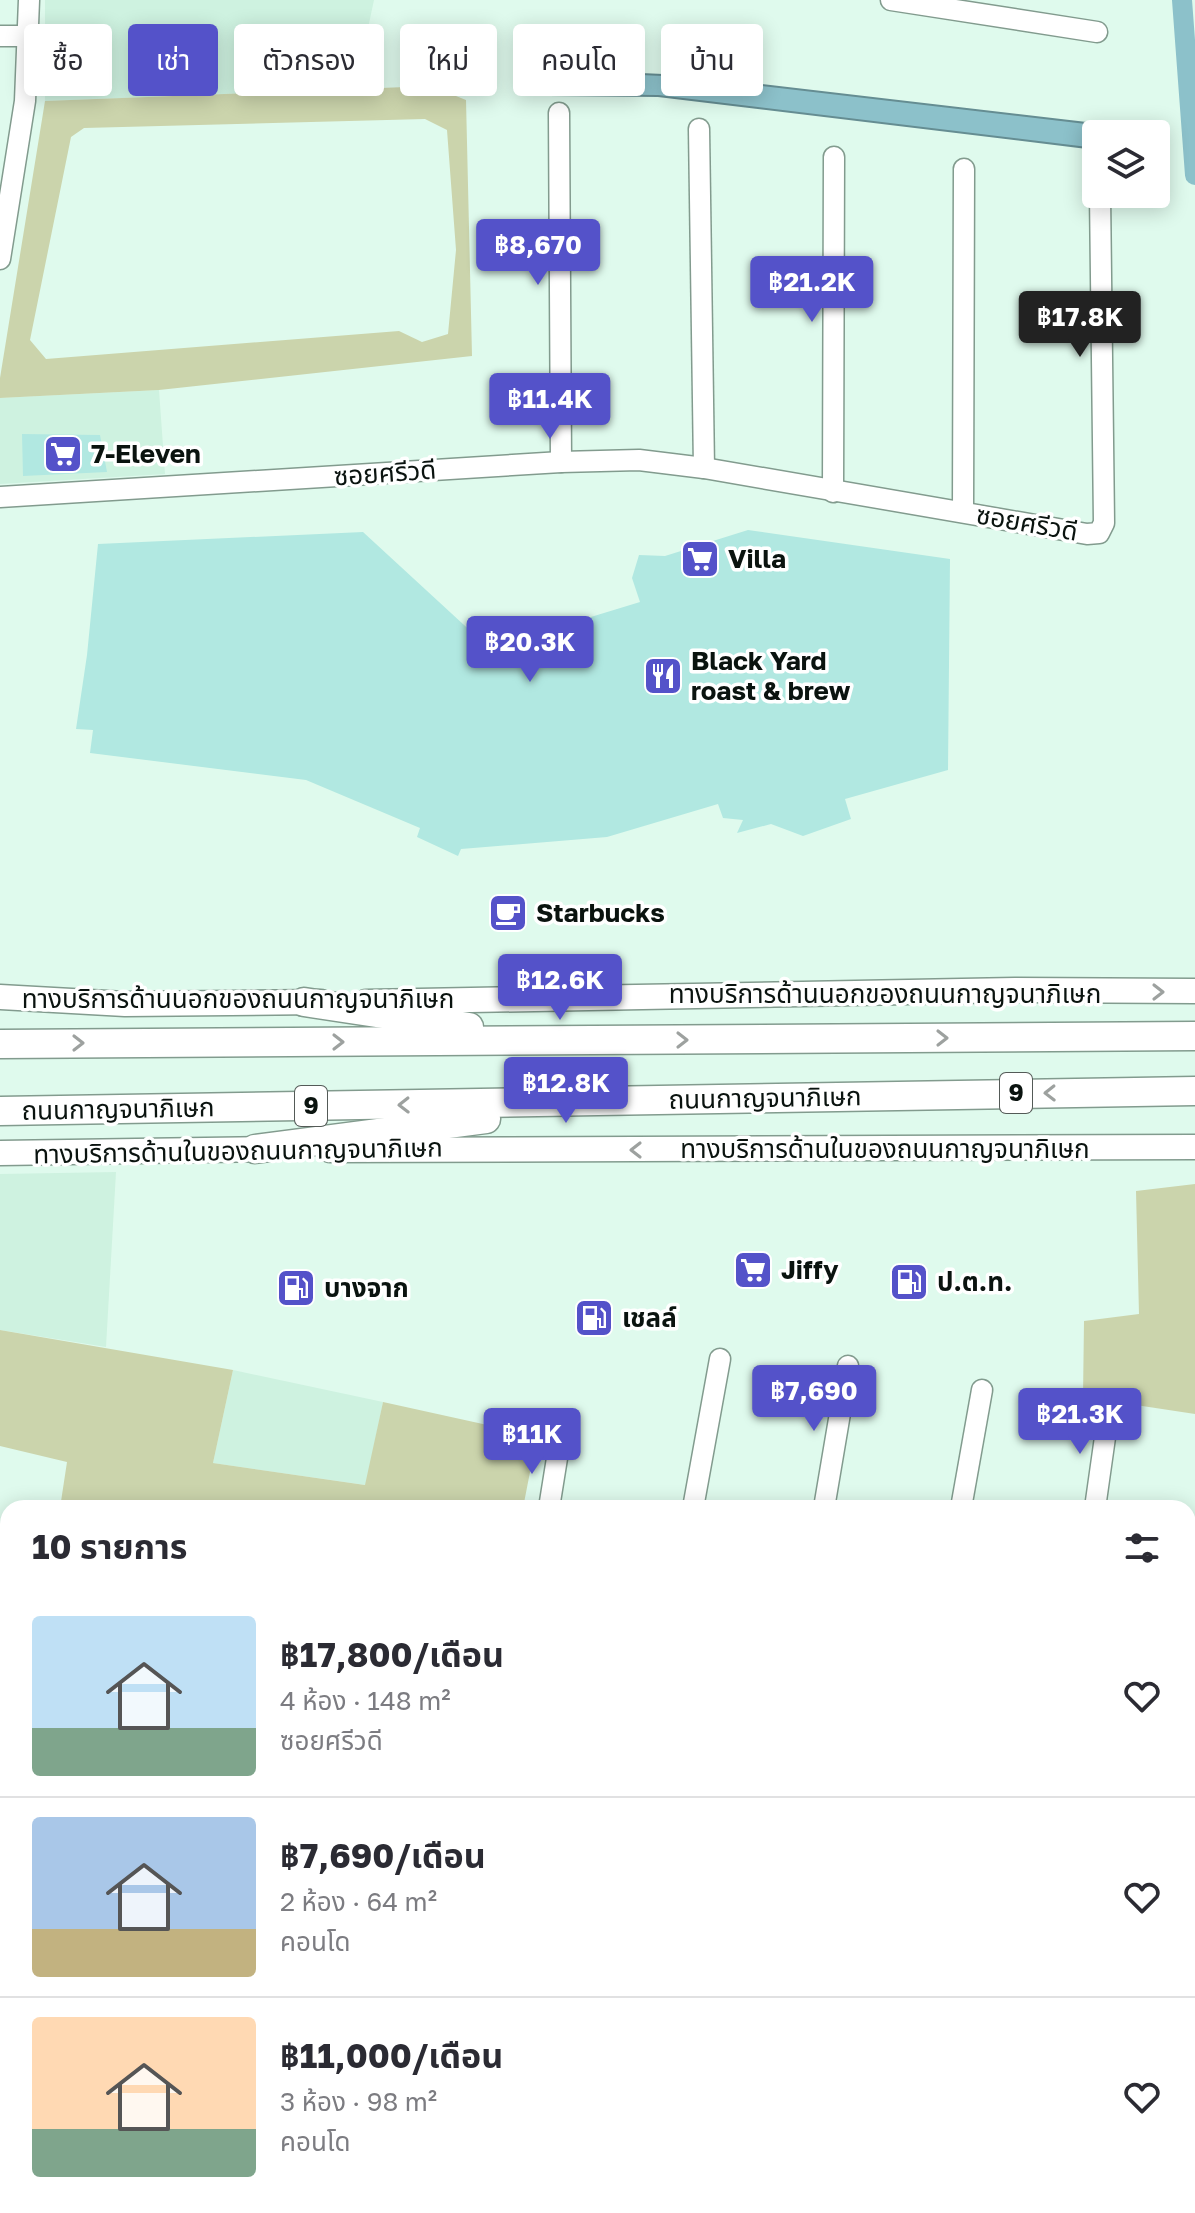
<!DOCTYPE html>
<html lang="th">
<head>
<meta charset="utf-8">
<style>
  :root { --surface:#fff; --page:#f2f2f3; --text:#2b2b33; --muted:#7c7c81; --line:#e1e1e2; --accent:#5452c9 }
  body { margin:0; font-family:"Golos Text","Noto Sans Thai",sans-serif; background:var(--page); color:var(--text); height:100vh; display:flex; flex-direction:column; font-size:30px; white-space:nowrap }
  * { box-sizing:border-box; margin:0 }
  p { font-size:26px; color:var(--muted) }
  .icon { flex:none; width:44px; height:44px; fill:none; stroke:currentColor; stroke-width:2; stroke-linecap:round; stroke-linejoin:round }
  .map { position:relative; flex:1; overflow:hidden }
  .panel { position:absolute; left:0px; top:1500px; width:1196px; height:714px; display:flex; flex-direction:column; background:var(--surface); border-radius:24px 24px 0 0; box-shadow:0 4px 20px #0003 }
  .panel>* { flex:none }
  .top-card { position:absolute; left:24px; top:24px; width:1148px; height:72px; display:flex; gap:16px }
  .tools { position:absolute; left:1082px; top:120px; display:grid; gap:16px }
  .tools a { display:grid; place-items:center; width:88px; height:88px; border-radius:8px; background:var(--surface); box-shadow:0 4px 20px #0003; font-size:40px }
  .price { position:absolute; translate:-50% -68px; padding:0 18px; border-radius:8px; background:var(--accent); color:#fff; font-size:26px; line-height:52px; filter:drop-shadow(0 2px 4px #0008) }
  .price::after { content:''; position:absolute; left:50%; top:48px; width:24px; height:18px; margin-left:-12px; background:inherit; clip-path:polygon(0 0,100% 0,50% 100%) }
  .price.selected { background:#222; color:#fff }
  ul { padding:0; list-style:none }
  li { display:flex; align-items:center; gap:24px; height:200px; padding:0 32px }
  li+li { border-top:2px solid var(--line) }
  li span { display:grid; place-items:center; flex:none; width:224px; height:160px; border-radius:8px; color:#555 }
  li>.icon { margin-inline-start:auto }
  span .icon { width:96px; height:96px; fill:#fffc; stroke-width:1 }
  li b { font-size:34px }
  h2 { display:flex; justify-content:space-between; align-items:center; height:96px; padding:0 32px; font-size:34px }
  .tag { padding:0 28px; border-radius:8px; background:var(--surface); box-shadow:0 4px 20px #0003; font-size:28px; line-height:72px }
  .tag.selected { background:var(--accent); color:#fff }
  .map>svg:first-child { display:block }
</style>
</head>
<body>
<div class="map">
<svg width="1195" height="2213" viewBox="0 0 1195 2213">
  <rect width="100%" height="100%" fill="#dffaed"/>
  <g fill="#cef2e0">
    <path d="M45,0H374L355,89L45,101Z"/>
    <path d="M159,390L165,474L0,484V398Z"/>
    <path d="M116,1172L106,1347L0,1330V1174Z"/>
    <path d="M233,1370L383,1402L366,1485L213,1463Z"/>
  </g>
  <g fill="#cbd4ac" fill-rule="evenodd">
    <path d="M431,86L466,100L472,356L159,390L0,398V378L45,101ZM425,119L447,130L456,250L448,334L422,342L399,331L46,359L30,340L71,137L84,128Z"/>
    <path d="M1195,1184V1414L1083,1397L1084,1321L1139,1314L1136,1191Z"/>
    <path d="M0,1330L233,1370L213,1463L365,1485L383,1402L537,1436L523,1508H60L67,1462L0,1446Z"/>
    <path d="M1188,2096L1195,2097V2213H1038L1039,2206H1188Z"/>
    <path d="M0,2134L8,2135V2206H474V2213H0Z"/>
  </g>
  <path fill="#8cc1ca" stroke="#658d92" stroke-width="2" d="M553,70L685,76L1137,129V134H1096V149L658,96L550,95Z"/>
  <g fill="none" stroke-linecap="round" stroke-linejoin="round">
    <path stroke="#8cc1ca" stroke-width="20" d="M1182,0L1195,175"/>
  </g>
  <g fill="#b1e8e1">
    <path d="M22,434L100,435L107,472L23,476Z"/>
    <path d="M748,530L950,559L948,770L845,799L851,819L803,836L771,824L737,833L743,820L723,818L718,804L607,837L461,849L458,856L417,837L420,828L306,780L90,753L93,730L76,729L87,655L98,544L363,532L489,648L640,602L632,578L639,555L665,556Z"/>
  </g>
  <g fill="none" stroke-linecap="round" stroke-linejoin="round">
    <defs>
      <g id="minor">
        <path d="M891,0L1097,32"/>
        <path d="M0,36H28"/>
        <path d="M559,113L561,462"/>
        <path d="M699,129L704,468"/>
        <path d="M0,259L25,101L29,0"/>
        <path d="M833,492L834,157"/>
        <path d="M0,497L561,462L639,460L704,468L1087,534L1099,533L1104,523L1100,194"/>
        <path d="M963,512L964,169"/>
        <path d="M549,1508L558,1452"/>
        <path d="M693,1508L720,1359"/>
        <path d="M824,1508L848,1366"/>
        <path d="M961,1508L982,1390"/>
        <path d="M1095,1508L1109,1409"/>
        <path d="M0,1572L3,1556"/>
        <path d="M0,1754L8,1755"/>
        <path d="M1188,1780L1195,1726"/>
        <path d="M0,1904L8,1905"/>
        <path d="M1188,1959L1195,1960"/>
        <path d="M0,2043L8,2044"/>
        <path d="M1188,2077L1195,2078"/>
      </g>
      <g id="major">
        <path d="M0,997L125,1004L321,1002"/>
        <path d="M366,1002L1015,990L1195,991"/>
        <path d="M330,1150L1195,1147"/>
        <path d="M0,1153L274,1149"/>
      </g>
      <g id="highway">
        <path d="M304,1002L469,1027"/>
        <path d="M0,1044L1195,1036"/>
        <path d="M0,1111L1195,1091"/>
        <path d="M255,1149L486,1119"/>
      </g>
    </defs>
    <use href="#minor" stroke="#829b8e" stroke-width="23"/>
    <use href="#major" stroke="#829b8e" stroke-width="27"/>
    <use href="#highway" stroke="#829b8e" stroke-width="31"/>
    <use href="#minor" stroke="#fff" stroke-width="20"/>
    <use href="#major" stroke="#fff" stroke-width="24"/>
    <use href="#highway" stroke="#fff" stroke-width="28"/>
  </g>
  <defs><path id="oneway-chevron" d="M-2-3.5L2.5 0L-2 3.5" fill="none" stroke-width="1.6" stroke-linecap="round" stroke-linejoin="round" transform="scale(2)"/></defs>
  <g stroke="#9da19f">
    <use href="#oneway-chevron" transform="translate(1158 992)"/>
    <use href="#oneway-chevron" transform="translate(942 1038)"/>
    <use href="#oneway-chevron" transform="translate(682 1040)"/>
    <use href="#oneway-chevron" transform="translate(338 1042)"/>
    <use href="#oneway-chevron" transform="translate(78 1043)"/>
    <use href="#oneway-chevron" transform="translate(1050 1093) rotate(179)"/>
    <use href="#oneway-chevron" transform="translate(404 1105) rotate(179)"/>
    <use href="#oneway-chevron" transform="translate(636 1150) rotate(-180)"/>
  </g>
  <defs>
    <symbol id="supermarket-square" viewBox="-11 -11 22 22"><rect x="-9" y="-9" width="18" height="18" rx="4" fill="#5452c9" stroke="#fff"/><path d="M-6-5.5h2.5l.6 2H6L4.5 2H-2.5L-4.4-4H-6ZM-1.5 3.2a1.3 1.3 0 1 0 .1 0ZM3 3.2a1.3 1.3 0 1 0 .1 0Z" fill="#fff"/></symbol>
    <symbol id="restaurant-square" viewBox="-11 -11 22 22"><rect x="-9" y="-9" width="18" height="18" rx="4" fill="#5452c9" stroke="#fff"/><path d="M-5-6h1v4h1v-4h1v4h1v-4h1v5L-1.5 .5V6h-2V.5L-5-1ZM5-6V6H3V1.5H1.5Q1.5-4 5-6Z" fill="#fff"/></symbol>
    <symbol id="cafe-square" viewBox="-11 -11 22 22"><rect x="-9" y="-9" width="18" height="18" rx="4" fill="#5452c9" stroke="#fff"/><path d="M-5.5-4.5H6V0H3Q3 3.5 0 3.5H-2.5Q-5.5 3.5-5.5 0ZM3-3.2v2h1.7v-2ZM-6 4.5H4V6H-6Z" fill="#fff"/></symbol>
    <symbol id="fuel-square" viewBox="-11 -11 22 22"><rect x="-9" y="-9" width="18" height="18" rx="4" fill="#5452c9" stroke="#fff"/><path d="M-5.5-6h7V0h2V4h1.3V-2.5L3-4.5l.8-.8L6-3V5H2.5V1h-1V6h-7ZM-4.2-4.7v3.2H.2V-4.7Z" fill="#fff"/></symbol>
  </defs>
  <g fill-rule="evenodd">
    <use href="#supermarket-square" x="41" y="432" width="44" height="44"/>
    <use href="#supermarket-square" x="678" y="537" width="44" height="44"/>
    <use href="#restaurant-square" x="641" y="654" width="44" height="44"/>
    <use href="#cafe-square" x="486" y="891" width="44" height="44"/>
    <use href="#supermarket-square" x="731" y="1248" width="44" height="44"/>
    <use href="#fuel-square" x="887" y="1260" width="44" height="44"/>
    <use href="#fuel-square" x="274" y="1266" width="44" height="44"/>
    <use href="#fuel-square" x="572" y="1296" width="44" height="44"/>
  </g>
  <g text-anchor="middle" stroke-width="7" stroke-linejoin="round" paint-order="stroke">
    <g fill="#fff" stroke="#545a57" stroke-width="2">
      <rect x="1000" y="1073" width="32" height="40" rx="6"/>
      <rect x="295" y="1086" width="32" height="40" rx="6"/>
    </g>
    <g font-size="24" font-weight="bold" fill="#0a130f">
      <text x="1016" y="1101">9</text>
      <text x="311" y="1114">9</text>
    </g>
    <g font-size="26" font-weight="bold" fill="#0a130f" stroke="#fff" text-anchor="start">
      <text x="91" y="463">7-Eleven</text>
      <text x="728" y="568">Villa</text>
      <text x="691" y="670">Black Yard<tspan x="691" dy="30">roast &amp; brew</tspan></text>
      <text x="536" y="922">Starbucks</text>
      <text x="781" y="1279">Jiffy</text>
      <text x="937" y="1291">ป.ต.ท.</text>
      <text x="324" y="1297">บางจาก</text>
      <text x="622" y="1327">เชลล์</text>
    </g>
    <g font-size="26" fill="#0a130f" stroke="#fff">
      <text transform="translate(385 473) rotate(-4)" y="9">ซอยศรีวดี</text>
      <text transform="translate(1027 523) rotate(10)" y="9">ซอยศรีวดี</text>
      <text x="885" y="1003">ทางบริการด้านนอกของถนนกาญจนาภิเษก</text>
      <text x="238" y="1008">ทางบริการด้านนอกของถนนกาญจนาภิเษก</text>
      <text transform="translate(765 1098) rotate(-1)" y="9">ถนนกาญจนาภิเษก</text>
      <text transform="translate(118 1109) rotate(-1)" y="9">ถนนกาญจนาภิเษก</text>
      <text x="885" y="1158">ทางบริการด้านในของถนนกาญจนาภิเษก</text>
      <text transform="translate(238 1151) rotate(-1)" y="9">ทางบริการด้านในของถนนกาญจนาภิเษก</text>
    </g>
  </g>
</svg>
<div class="tools">
<a><svg class="icon" aria-label="layers" viewBox="0 0 24 24"><path d="M12 4l9 5-9 5-9-5zM3 14l9 5 9-5"/></svg></a>
</div>
<b class="price" style="left:538px;top:287px">฿8,670</b>
<b class="price" style="left:812px;top:324px">฿21.2K</b>
<b class="price selected" style="left:1080px;top:359px">฿17.8K</b>
<b class="price" style="left:550px;top:441px">฿11.4K</b>
<b class="price" style="left:530px;top:684px">฿20.3K</b>
<b class="price" style="left:560px;top:1022px">฿12.6K</b>
<b class="price" style="left:566px;top:1125px">฿12.8K</b>
<b class="price" style="left:814px;top:1433px">฿7,690</b>
<b class="price" style="left:1080px;top:1456px">฿21.3K</b>
<b class="price" style="left:532px;top:1476px">฿11K</b>
<div class="top-card">
<a class="tag">ซื้อ</a>
<a class="tag selected">เช่า</a>
<a class="tag">ตัวกรอง</a>
<a class="tag">ใหม่</a>
<a class="tag">คอนโด</a>
<a class="tag">บ้าน</a>
</div>
<section class="panel">
<h2>10 รายการ<svg class="icon" aria-label="filters" viewBox="0 0 24 24"><path d="M4 7h16M4 17h16"/><circle cx="9" cy="7" r="2"/><circle cx="15" cy="17" r="2"/></svg></h2>
<ul>
<li><span style="background:linear-gradient(#bfe0f5 70%,#7fa58c 0)"><svg class="icon" aria-label="home" viewBox="0 0 24 24"><path d="M3 11l9-7 9 7M6 9v11h12V9"/></svg></span><div><b>฿17,800/เดือน</b><p>4 ห้อง · 148 m²</p><p>ซอยศรีวดี</p></div><svg class="icon" aria-label="heart" viewBox="0 0 24 24"><path d="M12 20l-8-8c-3-5 5-10 8-4 3-6 11-1 8 4z"/></svg></li>
<li><span style="background:linear-gradient(#a9c7e8 70%,#c2b280 0)"><svg class="icon" aria-label="home" viewBox="0 0 24 24"><path d="M3 11l9-7 9 7M6 9v11h12V9"/></svg></span><div><b>฿7,690/เดือน</b><p>2 ห้อง · 64 m²</p><p>คอนโด</p></div><svg class="icon" aria-label="heart" viewBox="0 0 24 24"><path d="M12 20l-8-8c-3-5 5-10 8-4 3-6 11-1 8 4z"/></svg></li>
<li><span style="background:linear-gradient(#ffd9b3 70%,#7fa58c 0)"><svg class="icon" aria-label="home" viewBox="0 0 24 24"><path d="M3 11l9-7 9 7M6 9v11h12V9"/></svg></span><div><b>฿11,000/เดือน</b><p>3 ห้อง · 98 m²</p><p>คอนโด</p></div><svg class="icon" aria-label="heart" viewBox="0 0 24 24"><path d="M12 20l-8-8c-3-5 5-10 8-4 3-6 11-1 8 4z"/></svg></li>
</ul>
</section>
</div>
</body>
</html>
